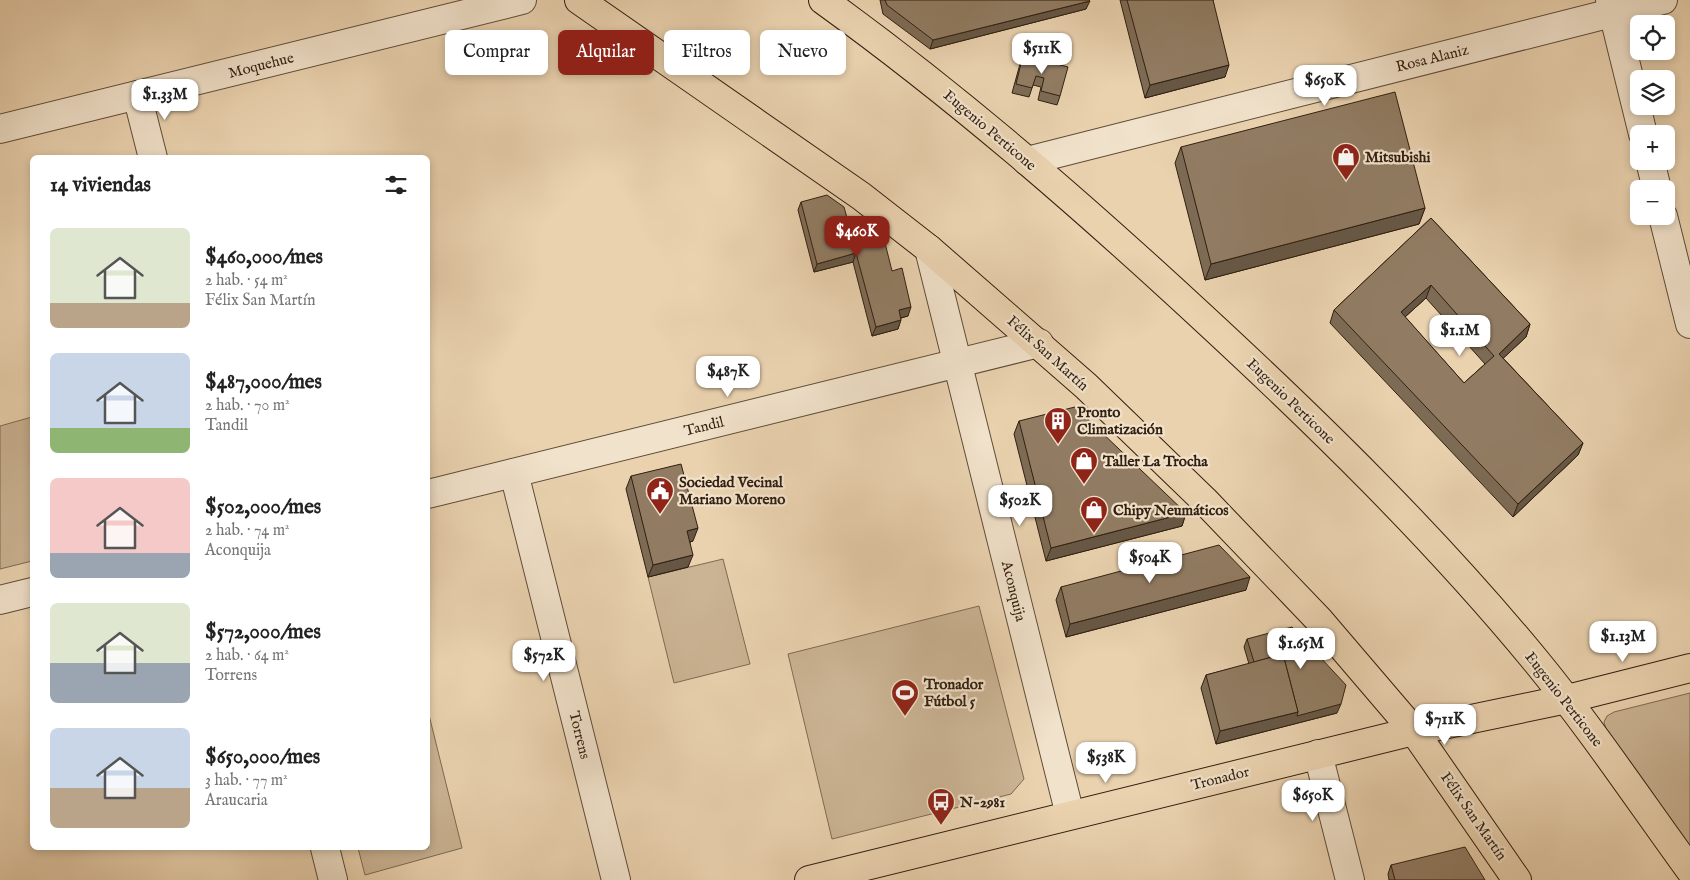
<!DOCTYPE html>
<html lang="es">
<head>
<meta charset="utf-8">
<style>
  :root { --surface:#fff; --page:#f6f6f6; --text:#222; --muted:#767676; --accent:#8f2418 }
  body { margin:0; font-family:"IM FELL English",serif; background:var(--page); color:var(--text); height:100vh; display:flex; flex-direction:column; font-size:19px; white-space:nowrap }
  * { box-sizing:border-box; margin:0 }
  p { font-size:16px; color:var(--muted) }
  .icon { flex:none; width:28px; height:28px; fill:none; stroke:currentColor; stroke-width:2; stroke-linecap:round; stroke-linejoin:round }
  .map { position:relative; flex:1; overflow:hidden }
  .details { position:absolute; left:30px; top:155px; width:400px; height:695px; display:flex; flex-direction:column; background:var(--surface); border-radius:8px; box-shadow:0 2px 8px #0003 }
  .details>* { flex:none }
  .banner { position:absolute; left:445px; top:30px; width:475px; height:45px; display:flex; gap:10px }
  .fabs { position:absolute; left:1630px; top:15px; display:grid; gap:10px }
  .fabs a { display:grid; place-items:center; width:45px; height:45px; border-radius:8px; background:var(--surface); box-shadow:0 2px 8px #0003; font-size:25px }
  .price { position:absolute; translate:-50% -42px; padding:0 11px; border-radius:10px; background:#fff; color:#222; font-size:16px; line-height:32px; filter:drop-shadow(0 1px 2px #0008) }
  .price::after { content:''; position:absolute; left:50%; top:30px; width:15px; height:11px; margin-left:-8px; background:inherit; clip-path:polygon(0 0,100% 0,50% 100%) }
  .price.active { background:var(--accent); color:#fff }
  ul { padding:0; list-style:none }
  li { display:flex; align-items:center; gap:15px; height:125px; padding:0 20px }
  li span { display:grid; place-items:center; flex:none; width:140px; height:100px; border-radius:8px; color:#555 }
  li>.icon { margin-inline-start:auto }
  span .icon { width:60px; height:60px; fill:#fffc; stroke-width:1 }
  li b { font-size:21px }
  h2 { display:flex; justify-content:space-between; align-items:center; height:60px; padding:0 20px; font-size:21px }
  .chip { padding:0 18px; border-radius:8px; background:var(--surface); box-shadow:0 2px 8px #0003; font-size:18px; line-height:45px }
  .chip.active { background:var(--accent); color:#fff }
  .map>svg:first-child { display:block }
</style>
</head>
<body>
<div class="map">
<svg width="1690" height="880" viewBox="0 0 1690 880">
  <rect width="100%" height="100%" fill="#ead2af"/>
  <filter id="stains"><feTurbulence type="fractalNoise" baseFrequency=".004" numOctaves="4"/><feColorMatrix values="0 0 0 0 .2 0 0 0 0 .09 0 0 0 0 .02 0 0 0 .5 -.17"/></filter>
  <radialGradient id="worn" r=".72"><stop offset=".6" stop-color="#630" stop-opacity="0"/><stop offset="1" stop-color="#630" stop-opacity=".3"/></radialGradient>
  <g fill="#cbb494" stroke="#7e6a52">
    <path d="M32,417V561L0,569V426Z"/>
    <path d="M723,559L750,664L674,683L648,577Z"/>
    <path d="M979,606L1024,779L1011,794L832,839L788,654Z"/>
    <path d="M1690,693V847L1606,729L1604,722L1607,716L1614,712Z"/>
    <path d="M428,711L462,848L365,875L358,848H428Z"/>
  </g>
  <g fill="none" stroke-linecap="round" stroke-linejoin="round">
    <defs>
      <g id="minor">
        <path d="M1610,0L1643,134"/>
        <path d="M137,95L153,158"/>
        <path d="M0,129L522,0"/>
        <path d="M1027,161L1663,0"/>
        <path d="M1650,161L1657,189"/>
        <path d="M1663,216L1690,324"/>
        <path d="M929,249L1070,815"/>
        <path d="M514,473L616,880"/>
        <path d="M428,494L1039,343"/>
        <path d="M0,600L32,592"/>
        <path d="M1318,754L1350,880"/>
        <path d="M325,848L333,880"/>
      </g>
      <path id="major" d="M809,880L1414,731L1567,699L1690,668"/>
      <g id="highway">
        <path d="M579,0L861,196L929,249L1086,386L1204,500L1320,621L1414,731L1517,880"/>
        <path d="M823,0C956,96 1079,203 1199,314C1317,423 1433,536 1536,661C1591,728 1639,800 1690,870"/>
      </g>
    </defs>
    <use href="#minor" stroke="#5f4c38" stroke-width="30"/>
    <use href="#major" stroke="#311f10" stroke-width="30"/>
    <use href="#highway" stroke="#311f10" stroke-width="30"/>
    <use href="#minor" stroke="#f1e2cb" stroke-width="28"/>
    <use href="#major" stroke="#ead2af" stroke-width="28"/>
    <use href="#highway" stroke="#ead2af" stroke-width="28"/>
  </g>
  <g fill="#7d6b55" stroke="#311f10" fill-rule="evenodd">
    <path d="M880,0H1089L1086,9L930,49L883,14Z"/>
    <path d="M1120,0H1213L1225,77L1145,98Z"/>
    <path d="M1023,55L1060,96L1057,105L1038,100L1041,87L1033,85L1029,97L1012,93L1020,64Z"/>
    <path d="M1181,147L1425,208L1419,224L1205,280L1175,163Z"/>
    <path d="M801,202L855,247L892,271L908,316L901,318L898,329L872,336L853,262L814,272L798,210Z"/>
    <path d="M1431,218L1530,324L1526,337L1503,358L1583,443L1578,455L1513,517L1330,323L1334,310ZM1426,298L1485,364L1464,383L1405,317Z"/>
    <path d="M1019,421L1186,513L1182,526L1046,561L1014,434Z"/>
    <path d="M631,476L693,541L690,542L688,567L648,577L626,489Z"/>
    <path d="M1061,587L1246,590L1066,637L1056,600Z"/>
    <path d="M1247,639L1337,713L1216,744L1201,688L1206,675L1249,664L1244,647Z"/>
    <path d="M1391,865L1485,880H1389L1388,874Z"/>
  </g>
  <g fill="#665745" stroke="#311f10">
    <path d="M1090,1L1086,9L930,49L933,40Z"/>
    <path d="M1229,65L1225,77L1145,98L1150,85Z"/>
    <path d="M1425,208L1419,224L1205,280L1211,264Z"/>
    <path d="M856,253L853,262L814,272L817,264Z"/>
    <path d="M1431,285L1426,298L1396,325L1401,312Z"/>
    <path d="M911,307L908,316L896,319L899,310Z"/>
    <path d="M901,320L898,329L872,336L876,327Z"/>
    <path d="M1530,324L1526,337L1494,367L1499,354Z"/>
    <path d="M1583,443L1578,455L1513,517L1518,504Z"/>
    <path d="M1186,513L1182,526L1046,561L1051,548Z"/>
    <path d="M698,528L693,541L683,544L687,531Z"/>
    <path d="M693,555L688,567L648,577L653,565Z"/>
    <path d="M1250,577L1246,590L1066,637L1070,624Z"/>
    <path d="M1341,704L1337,713L1216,744L1220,731L1298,712Z"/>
  </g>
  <g fill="#917c63" stroke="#311f10" fill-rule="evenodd">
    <path d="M885,0H1089L1090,1L933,40L887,5Z"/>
    <path d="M1127,0H1213L1229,65L1150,85Z"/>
    <path d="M1023,55L1068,67L1060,96L1041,91L1044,78L1036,76L1032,88L1016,84Z"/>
    <path d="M1395,92L1425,208L1211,264L1181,147Z"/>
    <path d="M827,195L844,207L855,247L884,239L892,271L902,268L911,307L899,310L901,320L876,327L856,253L817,264L801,202Z"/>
    <path d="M1431,218L1530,324L1499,354L1583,443L1518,504L1334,310ZM1431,285L1494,356L1464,383L1401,312Z"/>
    <path d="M1075,407L1186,513L1051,548L1019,421Z"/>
    <path d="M681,464L698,528L687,531L693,555L653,565L631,476Z"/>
    <path d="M1219,545L1250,577L1070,624L1061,587Z"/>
    <path d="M1292,627L1346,685L1341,704L1297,716L1298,712L1283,654L1254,662L1247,639Z"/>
    <path d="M1283,654L1298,712L1220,731L1206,675Z"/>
    <path d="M1465,847L1485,880H1395L1391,865Z"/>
  </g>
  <defs>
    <symbol id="shop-pin" viewBox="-11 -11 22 30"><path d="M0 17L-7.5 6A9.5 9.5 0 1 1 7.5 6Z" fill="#8f2418" stroke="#f1e2cb"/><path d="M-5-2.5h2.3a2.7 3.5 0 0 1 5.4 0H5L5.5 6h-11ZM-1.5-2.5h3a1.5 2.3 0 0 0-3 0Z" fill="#fff"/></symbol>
    <symbol id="building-pin" viewBox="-11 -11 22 30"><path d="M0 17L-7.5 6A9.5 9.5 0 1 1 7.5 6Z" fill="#8f2418" stroke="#f1e2cb"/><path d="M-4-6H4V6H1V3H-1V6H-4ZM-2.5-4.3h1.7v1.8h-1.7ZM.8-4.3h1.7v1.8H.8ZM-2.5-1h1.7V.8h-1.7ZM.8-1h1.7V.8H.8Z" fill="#fff"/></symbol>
    <symbol id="civic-pin" viewBox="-11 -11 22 30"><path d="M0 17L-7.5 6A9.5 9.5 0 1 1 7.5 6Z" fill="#8f2418" stroke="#f1e2cb"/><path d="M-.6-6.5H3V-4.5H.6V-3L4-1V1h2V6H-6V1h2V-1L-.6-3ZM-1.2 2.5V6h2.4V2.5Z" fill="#fff"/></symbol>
    <symbol id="stadium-pin" viewBox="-11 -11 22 30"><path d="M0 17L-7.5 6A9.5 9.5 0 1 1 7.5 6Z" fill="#8f2418" stroke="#f1e2cb"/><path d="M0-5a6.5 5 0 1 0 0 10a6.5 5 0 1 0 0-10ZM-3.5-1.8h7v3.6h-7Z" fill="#fff"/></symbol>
    <symbol id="bus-pin" viewBox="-11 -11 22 30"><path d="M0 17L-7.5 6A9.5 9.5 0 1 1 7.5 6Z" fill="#8f2418" stroke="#f1e2cb"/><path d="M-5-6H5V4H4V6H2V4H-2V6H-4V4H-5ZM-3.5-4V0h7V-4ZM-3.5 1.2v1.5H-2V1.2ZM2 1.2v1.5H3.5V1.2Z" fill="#fff"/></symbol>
  </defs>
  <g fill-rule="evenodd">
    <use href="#shop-pin" x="1330" y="141" width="32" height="43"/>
    <use href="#building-pin" x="1042" y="405" width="32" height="43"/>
    <use href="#shop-pin" x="1068" y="445" width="32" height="43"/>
    <use href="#civic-pin" x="644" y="475" width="32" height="43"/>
    <use href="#shop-pin" x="1078" y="494" width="32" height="43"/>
    <use href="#stadium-pin" x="889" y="677" width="32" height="43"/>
    <use href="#bus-pin" x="925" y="786" width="32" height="43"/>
  </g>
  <g text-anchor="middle" stroke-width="4.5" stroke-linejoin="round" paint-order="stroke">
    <g font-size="15" fill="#311f10" stroke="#f1e2cb">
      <text transform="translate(1432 58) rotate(-14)" y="5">Rosa Alaniz</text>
      <text transform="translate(261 65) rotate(-14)" y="5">Moquehue</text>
      <text transform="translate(990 130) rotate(40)" y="5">Eugenio Perticone</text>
      <text transform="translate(1048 353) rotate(42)" y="5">Félix San Martín</text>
      <text transform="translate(1291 401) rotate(44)" y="5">Eugenio Perticone</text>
      <text transform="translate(704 426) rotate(-14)" y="5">Tandil</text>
      <text transform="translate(1014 591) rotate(76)" y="5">Aconquija</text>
      <text transform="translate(1564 699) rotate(52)" y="5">Eugenio Perticone</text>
      <text transform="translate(580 735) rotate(76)" y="5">Torrens</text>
      <text transform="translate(1220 778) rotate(-14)" y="5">Tronador</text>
      <text transform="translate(1474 816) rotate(55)" y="5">Félix San Martín</text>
    </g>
    <g font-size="15" font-weight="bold" fill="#311f10" stroke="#f1e2cb" text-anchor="start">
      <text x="1365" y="162">Mitsubishi</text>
      <text x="1077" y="417">Pronto<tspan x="1077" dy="17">Climatización</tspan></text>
      <text x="1103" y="466">Taller La Trocha</text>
      <text x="679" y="487">Sociedad Vecinal<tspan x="679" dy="17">Mariano Moreno</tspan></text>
      <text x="1113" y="515">Chipy Neumáticos</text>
      <text x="924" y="689">Tronador<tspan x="924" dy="17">Fútbol 5</tspan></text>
      <text x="960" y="807">N-2981</text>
    </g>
  </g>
  <rect width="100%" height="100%" filter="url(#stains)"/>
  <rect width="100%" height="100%" fill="url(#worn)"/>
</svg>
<div class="fabs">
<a><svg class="icon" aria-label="locate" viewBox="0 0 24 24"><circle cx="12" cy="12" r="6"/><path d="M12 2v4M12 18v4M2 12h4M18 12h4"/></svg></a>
<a><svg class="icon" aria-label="layers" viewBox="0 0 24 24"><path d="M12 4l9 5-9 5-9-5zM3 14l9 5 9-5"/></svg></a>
<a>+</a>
<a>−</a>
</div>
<b class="price" style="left:1042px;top:75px">$511K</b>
<b class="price" style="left:1325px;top:107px">$650K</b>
<b class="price" style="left:165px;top:121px">$1.33M</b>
<b class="price active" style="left:857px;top:258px">$460K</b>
<b class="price" style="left:1460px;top:357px">$1.1M</b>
<b class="price" style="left:728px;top:398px">$487K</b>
<b class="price" style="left:1020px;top:527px">$502K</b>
<b class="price" style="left:1150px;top:584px">$504K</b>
<b class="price" style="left:1623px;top:663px">$1.13M</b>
<b class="price" style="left:1301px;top:670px">$1.65M</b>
<b class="price" style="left:544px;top:682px">$572K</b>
<b class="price" style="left:1445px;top:746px">$711K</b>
<b class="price" style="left:1106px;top:784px">$538K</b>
<b class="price" style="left:1313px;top:822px">$650K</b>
<div class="banner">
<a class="chip">Comprar</a>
<a class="chip active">Alquilar</a>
<a class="chip">Filtros</a>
<a class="chip">Nuevo</a>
</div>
<section class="details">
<h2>14 viviendas<svg class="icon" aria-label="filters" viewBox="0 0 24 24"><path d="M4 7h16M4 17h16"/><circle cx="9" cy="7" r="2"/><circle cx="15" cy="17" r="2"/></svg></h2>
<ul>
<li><span style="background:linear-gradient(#dfe7d0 75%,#b9a48a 0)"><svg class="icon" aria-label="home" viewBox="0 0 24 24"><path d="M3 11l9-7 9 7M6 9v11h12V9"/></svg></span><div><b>$460,000/mes</b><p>2 hab. · 54 m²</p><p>Félix San Martín</p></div></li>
<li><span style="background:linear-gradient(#c9d6e8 75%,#8fb573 0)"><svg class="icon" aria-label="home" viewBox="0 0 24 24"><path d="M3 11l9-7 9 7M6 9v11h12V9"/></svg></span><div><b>$487,000/mes</b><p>2 hab. · 70 m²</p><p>Tandil</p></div></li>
<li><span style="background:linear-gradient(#f6c9c9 75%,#9aa5b1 0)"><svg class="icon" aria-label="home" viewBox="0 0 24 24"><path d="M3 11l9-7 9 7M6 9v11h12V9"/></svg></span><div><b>$502,000/mes</b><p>2 hab. · 74 m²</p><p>Aconquija</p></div></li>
<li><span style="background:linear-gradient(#dfe7d0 60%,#9aa5b1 0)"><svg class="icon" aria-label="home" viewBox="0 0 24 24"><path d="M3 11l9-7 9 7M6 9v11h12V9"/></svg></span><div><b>$572,000/mes</b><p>2 hab. · 64 m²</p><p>Torrens</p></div></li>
<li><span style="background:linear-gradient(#c9d6e8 60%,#b9a48a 0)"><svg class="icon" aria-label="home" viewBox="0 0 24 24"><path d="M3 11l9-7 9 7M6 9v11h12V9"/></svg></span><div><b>$650,000/mes</b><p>3 hab. · 77 m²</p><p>Araucaria</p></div></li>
</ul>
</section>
</div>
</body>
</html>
